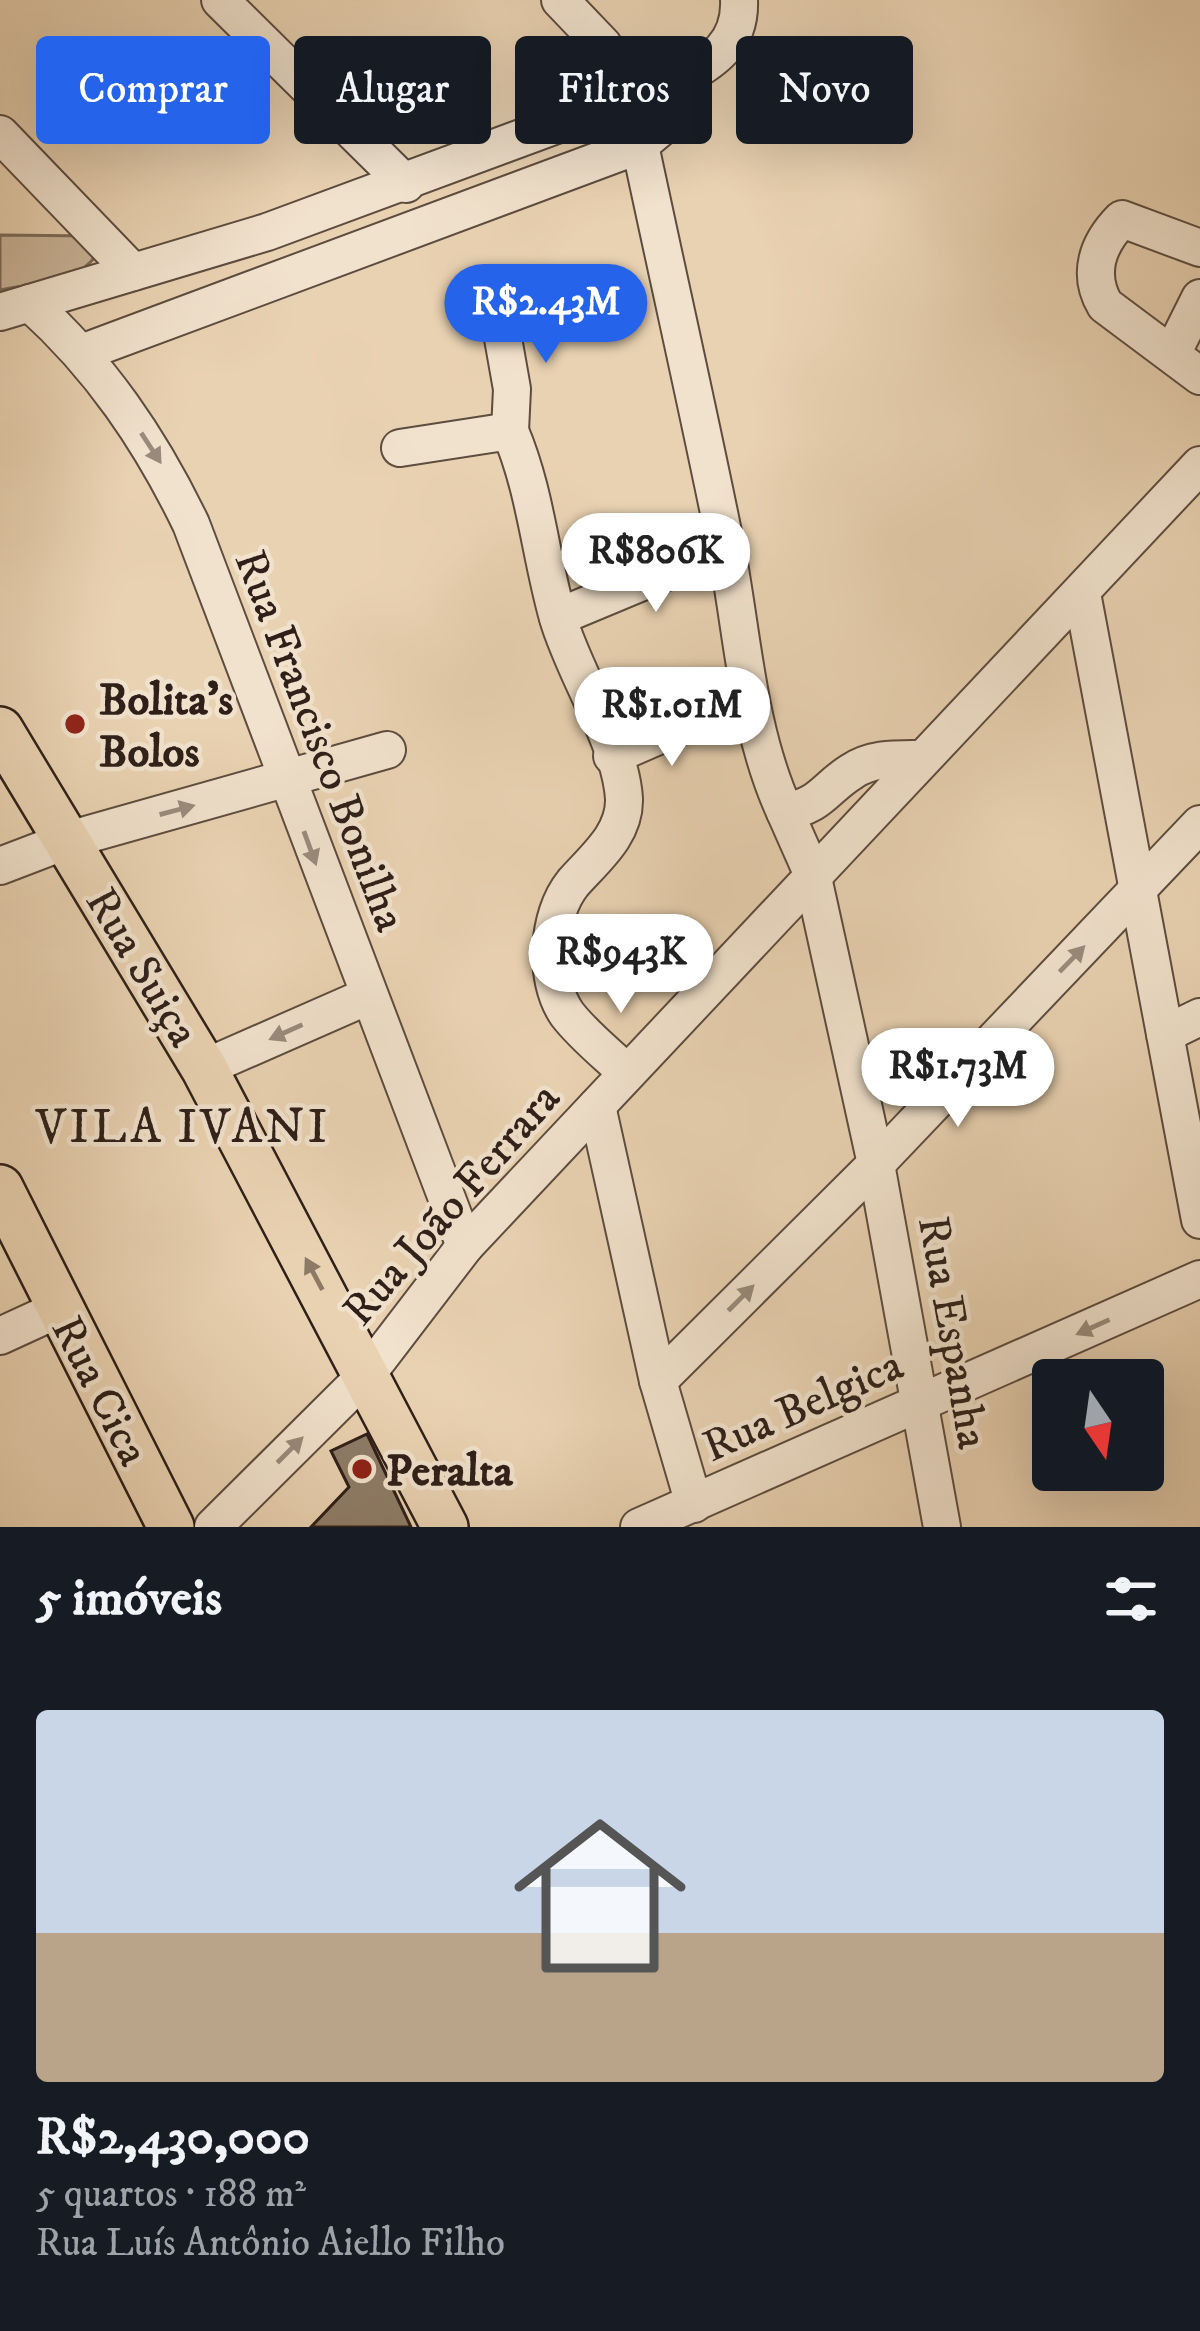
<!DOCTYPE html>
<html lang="pt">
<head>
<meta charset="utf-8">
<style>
  :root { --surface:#171b24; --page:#20242c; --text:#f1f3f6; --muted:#9ea1a6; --accent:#2563eb }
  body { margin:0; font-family:"IM FELL DW Pica",serif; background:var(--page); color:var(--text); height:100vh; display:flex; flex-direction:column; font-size:45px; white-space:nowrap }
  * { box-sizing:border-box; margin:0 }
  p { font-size:39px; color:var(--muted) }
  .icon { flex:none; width:66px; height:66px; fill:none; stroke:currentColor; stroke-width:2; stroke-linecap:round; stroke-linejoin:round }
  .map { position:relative; height:1527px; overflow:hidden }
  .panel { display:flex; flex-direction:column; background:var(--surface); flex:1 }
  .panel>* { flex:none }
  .top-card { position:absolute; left:36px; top:36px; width:1128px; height:108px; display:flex; gap:24px }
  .needle { width:78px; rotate:167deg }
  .controls { position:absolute; left:1032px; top:1359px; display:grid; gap:24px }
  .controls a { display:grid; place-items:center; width:132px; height:132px; border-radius:12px; background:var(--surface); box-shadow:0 12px 48px #0002; font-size:60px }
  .price { position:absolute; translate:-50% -102px; padding:0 27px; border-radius:42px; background:#fff; color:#222; font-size:39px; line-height:78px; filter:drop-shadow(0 3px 6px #0008) }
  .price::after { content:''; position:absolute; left:50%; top:72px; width:36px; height:27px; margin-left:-18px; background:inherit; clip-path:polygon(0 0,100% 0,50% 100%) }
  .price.on { background:var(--accent); color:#fff }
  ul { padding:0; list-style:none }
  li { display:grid; align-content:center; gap:24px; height:636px; padding:0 36px }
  li span { display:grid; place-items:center; height:372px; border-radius:12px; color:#555 }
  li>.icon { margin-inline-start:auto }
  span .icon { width:216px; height:216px; fill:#fffc; stroke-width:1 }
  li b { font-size:51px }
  h2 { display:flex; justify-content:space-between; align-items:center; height:144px; padding:0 36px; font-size:51px }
  .pill { padding:0 42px; border-radius:12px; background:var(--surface); box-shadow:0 12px 48px #0002; font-size:42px; line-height:108px }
  .pill.on { background:var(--accent); color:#fff }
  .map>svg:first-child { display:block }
</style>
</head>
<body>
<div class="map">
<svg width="1200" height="1527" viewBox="0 0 1200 1527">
  <rect width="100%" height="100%" fill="#e9d2b2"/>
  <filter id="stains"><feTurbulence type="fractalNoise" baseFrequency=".00167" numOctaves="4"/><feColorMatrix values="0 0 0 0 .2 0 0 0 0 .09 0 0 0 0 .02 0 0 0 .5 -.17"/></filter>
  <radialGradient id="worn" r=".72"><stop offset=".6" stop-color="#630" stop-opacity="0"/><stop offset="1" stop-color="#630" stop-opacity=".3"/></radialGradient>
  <path fill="#c9b498" stroke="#7c6a58" stroke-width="3" d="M0,235L92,236L99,249C86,283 31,283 0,290Z"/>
  <path fill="#8f7d69" stroke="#2e2019" stroke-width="3" d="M367,1434L411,1527H311L349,1487L331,1451Z"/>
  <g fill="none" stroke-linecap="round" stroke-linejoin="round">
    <defs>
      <g id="minor">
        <path d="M220,0L406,184"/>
        <path d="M560,0L603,45L635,93"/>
        <path d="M0,134L133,272"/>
        <path d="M640,145L670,120L678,80"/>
        <path d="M1200,248L1122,219C1097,244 1087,274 1105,305L1200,376"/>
        <path d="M30,303C100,366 150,439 191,524L465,1246"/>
        <path d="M498,310L512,389L510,431"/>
        <path d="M0,312L267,232L678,80C713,62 741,43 739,0"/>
        <path d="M84,352L640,145C668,277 698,409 725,542C743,632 746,727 785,812C822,805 824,789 851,772C871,758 895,759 918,759"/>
        <path d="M1172,354L1200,298"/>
        <path d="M400,448L510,431C536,492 540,555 558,618C574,674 621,743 624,799C625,835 594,859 573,883C547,915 543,979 567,1014C583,1035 607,1054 626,1072"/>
        <path d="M1082,593L1200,1220"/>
        <path d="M558,617L726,547"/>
        <path d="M612,756L704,716"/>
        <path d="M785,812L812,873L876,1164L942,1527"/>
        <path d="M0,866L68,840L387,750"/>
        <path d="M1165,1034L1200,1017"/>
        <path d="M204,1068L368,996"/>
        <path d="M597,1106L658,1381L694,1504"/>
        <path d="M0,1336L61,1308"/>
        <path d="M658,1381L876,1164L1200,824"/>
        <path d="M213,1527L367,1374L465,1246L1200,465"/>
        <path d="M639,1527L1200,1279"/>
      </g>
      <g id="major">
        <path d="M0,730L204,1068L445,1527"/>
        <path d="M0,1188L171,1527"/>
      </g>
    </defs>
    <use href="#minor" stroke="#5d4c3f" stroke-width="40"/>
    <use href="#major" stroke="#2e2019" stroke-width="50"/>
    <use href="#minor" stroke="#f1e2cd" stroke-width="36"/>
    <use href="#major" stroke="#e9d2b2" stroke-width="45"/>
  </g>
  <defs><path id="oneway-solid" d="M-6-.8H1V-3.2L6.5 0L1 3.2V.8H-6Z" transform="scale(3)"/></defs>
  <g fill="#998b7c">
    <use href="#oneway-solid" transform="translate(151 448) rotate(57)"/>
    <use href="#oneway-solid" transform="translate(177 810) rotate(-15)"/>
    <use href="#oneway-solid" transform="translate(310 848) rotate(70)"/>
    <use href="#oneway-solid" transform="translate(1072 959) rotate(-46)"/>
    <use href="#oneway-solid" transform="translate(286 1032) rotate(156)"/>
    <use href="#oneway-solid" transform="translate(741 1298) rotate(-45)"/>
    <use href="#oneway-solid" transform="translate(1093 1327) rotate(156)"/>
    <use href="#oneway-solid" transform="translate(290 1450) rotate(-45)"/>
  </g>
  <use fill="#8c7966" href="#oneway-solid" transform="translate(314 1274) rotate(-118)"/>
  <g fill="#8f2418" stroke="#f1e2cd" stroke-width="4.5">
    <circle cx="75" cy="724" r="12"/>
    <circle cx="362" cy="1469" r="12"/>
  </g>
  <g text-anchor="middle" stroke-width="9" stroke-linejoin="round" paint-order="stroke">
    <g font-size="45" font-weight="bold" fill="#2e2019" stroke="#f1e2cd" text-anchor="start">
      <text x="99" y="714">Bolita's<tspan x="99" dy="52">Bolos</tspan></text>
      <text x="386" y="1485">Peralta</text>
    </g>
    <g font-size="45" fill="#2e2019" stroke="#f1e2cd">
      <text transform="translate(322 740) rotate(69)" y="16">Rua Francisco Bonilha</text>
      <text transform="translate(144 966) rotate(59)" y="16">Rua Suiça</text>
      <text transform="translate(450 1203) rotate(-49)" y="16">Rua João Ferrara</text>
      <text transform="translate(955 1332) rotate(80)" y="16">Rua Espanha</text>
      <text transform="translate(102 1390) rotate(63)" y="16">Rua Cica</text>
      <text transform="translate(802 1404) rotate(-24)" y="16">Rua Belgica</text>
    </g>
    <g font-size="48" letter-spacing="3" fill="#2e2019" stroke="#f1e2cd">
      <text x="183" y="1142">VILA IVANI</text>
    </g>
  </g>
  <rect width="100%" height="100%" filter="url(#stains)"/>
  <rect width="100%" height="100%" fill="url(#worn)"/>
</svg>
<div class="controls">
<a><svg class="needle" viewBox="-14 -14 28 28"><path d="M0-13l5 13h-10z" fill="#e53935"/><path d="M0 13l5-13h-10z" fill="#9ea1a6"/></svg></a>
</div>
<b class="price on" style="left:546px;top:366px">R$2.43M</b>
<b class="price" style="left:656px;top:615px">R$806K</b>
<b class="price" style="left:672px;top:769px">R$1.01M</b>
<b class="price" style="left:621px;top:1016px">R$943K</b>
<b class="price" style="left:958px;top:1130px">R$1.73M</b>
<div class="top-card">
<a class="pill on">Comprar</a>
<a class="pill">Alugar</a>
<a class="pill">Filtros</a>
<a class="pill">Novo</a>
</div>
</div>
<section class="panel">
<h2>5 imóveis<svg class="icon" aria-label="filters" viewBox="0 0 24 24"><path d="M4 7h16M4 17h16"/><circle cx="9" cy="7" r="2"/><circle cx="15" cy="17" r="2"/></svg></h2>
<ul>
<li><span style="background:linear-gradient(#c9d6e8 60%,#b9a48a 0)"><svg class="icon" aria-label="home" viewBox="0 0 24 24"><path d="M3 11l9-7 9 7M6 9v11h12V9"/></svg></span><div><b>R$2,430,000</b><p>5 quartos · 188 m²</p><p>Rua Luís Antônio Aiello Filho</p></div></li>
</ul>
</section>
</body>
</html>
